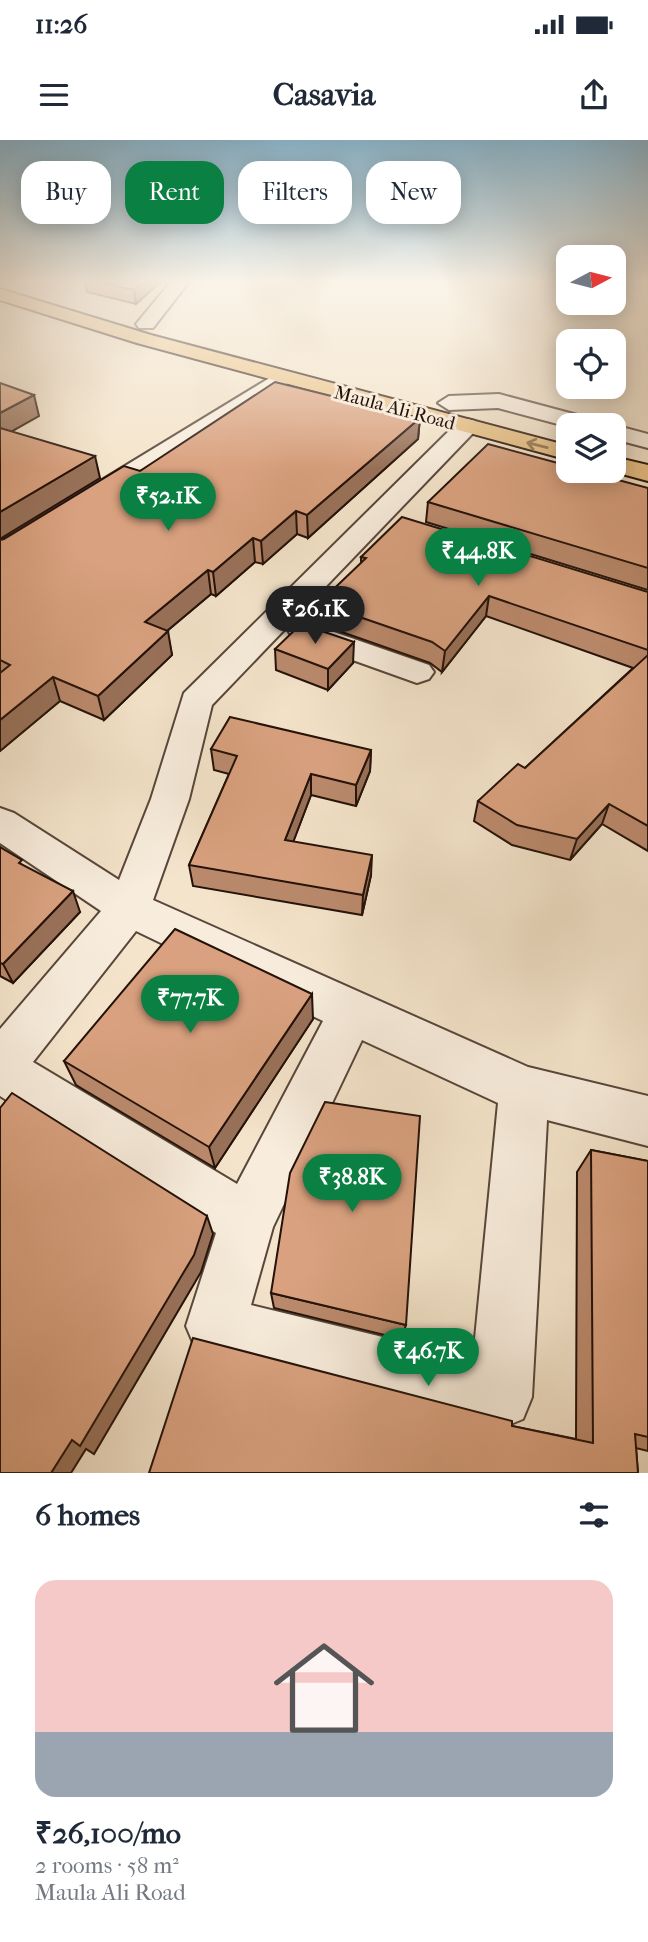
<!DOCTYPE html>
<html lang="en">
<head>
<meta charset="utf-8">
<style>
  :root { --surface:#fff; --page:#f6f6f7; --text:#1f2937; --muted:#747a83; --accent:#0b8043 }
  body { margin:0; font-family:"IM FELL French Canon",serif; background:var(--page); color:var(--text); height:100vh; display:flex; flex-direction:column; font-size:26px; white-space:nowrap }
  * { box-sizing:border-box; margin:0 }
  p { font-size:23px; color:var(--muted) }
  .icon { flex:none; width:38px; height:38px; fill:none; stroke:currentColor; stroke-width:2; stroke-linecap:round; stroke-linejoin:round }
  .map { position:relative; height:1333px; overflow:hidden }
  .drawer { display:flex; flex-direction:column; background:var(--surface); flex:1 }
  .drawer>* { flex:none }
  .banner { position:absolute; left:21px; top:21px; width:607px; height:63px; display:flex; gap:14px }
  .needle { width:46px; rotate:83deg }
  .controls { position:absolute; left:556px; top:105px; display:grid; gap:14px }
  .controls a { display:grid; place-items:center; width:70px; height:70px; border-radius:14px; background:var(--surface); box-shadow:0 4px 18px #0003; font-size:35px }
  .price { position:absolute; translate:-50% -60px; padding:0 16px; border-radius:24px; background:var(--accent); color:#fff; font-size:23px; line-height:46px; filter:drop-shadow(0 2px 4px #0008) }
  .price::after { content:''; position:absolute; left:50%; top:42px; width:21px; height:16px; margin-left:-10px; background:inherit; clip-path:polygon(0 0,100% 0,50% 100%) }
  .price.selected { background:#222; color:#fff }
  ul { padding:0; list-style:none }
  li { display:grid; align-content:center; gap:14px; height:371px; padding:0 35px }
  li span { display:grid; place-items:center; height:217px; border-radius:21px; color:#555 }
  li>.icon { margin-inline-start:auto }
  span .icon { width:126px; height:126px; fill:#fffc; stroke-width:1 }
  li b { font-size:30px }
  h2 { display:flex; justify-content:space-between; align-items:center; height:84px; padding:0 35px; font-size:30px }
  .pill { padding:0 24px; border-radius:21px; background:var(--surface); box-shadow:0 4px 18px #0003; font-size:24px; line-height:63px }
  .pill.selected { background:var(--accent); color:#fff }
  .status { display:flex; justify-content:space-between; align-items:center; height:49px; padding:0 35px; background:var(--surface); direction:ltr }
  .status svg { height:19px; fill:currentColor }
  header { display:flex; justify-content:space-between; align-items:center; height:91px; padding:0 35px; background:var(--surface); font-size:32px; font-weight:700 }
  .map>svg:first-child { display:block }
</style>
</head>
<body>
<div class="status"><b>11:26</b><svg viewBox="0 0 49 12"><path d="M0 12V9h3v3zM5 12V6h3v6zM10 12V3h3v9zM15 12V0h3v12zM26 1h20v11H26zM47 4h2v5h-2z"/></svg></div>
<header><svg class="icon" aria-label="menu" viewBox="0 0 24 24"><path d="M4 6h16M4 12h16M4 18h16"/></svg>Casavia<svg class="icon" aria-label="share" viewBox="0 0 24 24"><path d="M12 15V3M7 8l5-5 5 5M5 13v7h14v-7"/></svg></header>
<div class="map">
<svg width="648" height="1333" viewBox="0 0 648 1333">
  <rect width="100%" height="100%" fill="#f4e4cb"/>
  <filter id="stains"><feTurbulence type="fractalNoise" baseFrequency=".00286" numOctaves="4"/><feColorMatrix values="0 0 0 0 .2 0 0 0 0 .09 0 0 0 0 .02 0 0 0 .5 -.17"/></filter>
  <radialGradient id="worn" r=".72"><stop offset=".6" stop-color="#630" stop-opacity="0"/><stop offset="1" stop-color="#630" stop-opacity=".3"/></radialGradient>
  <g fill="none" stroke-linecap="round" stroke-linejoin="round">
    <defs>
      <g id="minor">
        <path d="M170,143H188L153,188H139L136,184Z"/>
        <path d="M281,231L289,232L292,237L289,242L10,420L0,423V402Z"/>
        <path d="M499,254L596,280L600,285L569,287L498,268L449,270L438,263L449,256Z"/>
        <path d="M467,279L475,281L479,286L475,291L212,565L189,659L153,760L528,927L648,956V1006L547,980L532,1257L523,1279L501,1288L216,1216L195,1207L186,1186L216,1093L0,956V889L101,771L0,703V668L14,673L119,740L151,659L184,553L459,281ZM136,791L323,881L237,1044L33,922ZM362,900L498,963L473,1219L251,1165L273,1087Z"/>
        <path d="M613,285H614L648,294V308L614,299Z"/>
        <path d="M305,482L429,525L434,532L429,539L417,543L294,499L289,492L294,485Z"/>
      </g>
      <g id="major">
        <path d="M0,149L151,195L569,306V320L137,203L0,160Z"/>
        <path d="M614,317L648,325V341L611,331H614Z"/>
      </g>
    </defs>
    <use href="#minor" stroke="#58463a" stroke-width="4"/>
    <use href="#major" stroke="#241109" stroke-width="4"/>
    <use href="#minor" fill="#f8eddd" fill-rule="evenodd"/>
    <use href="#major" fill="#eac286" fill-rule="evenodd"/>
  </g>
  <g fill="#bb8a6d" stroke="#241109" stroke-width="2">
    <path d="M85,143H159L136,164L87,152Z"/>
    <path d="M420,278L418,299L308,398L297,394L263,424L255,422L216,456L211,454L167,491L172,515L104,580L60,561L0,611V400L140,331Z"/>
    <path d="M648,348V450L426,382L428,362Z"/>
    <path d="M361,417L648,452V711L602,684L570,720L512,705L474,681L478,661L525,628L633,528L486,476L442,532L430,523L319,484V463L361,424Z"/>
    <path d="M275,509L353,523L328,550L276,530Z"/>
    <path d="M211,609L371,610L370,631L356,666L311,655L293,702L371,735L362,775L193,746L189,725L229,634L214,630Z"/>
    <path d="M0,707L80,772L13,843L0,836Z"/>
    <path d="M313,879L215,1028L76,945L64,921Z"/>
    <path d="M591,1010L648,1021V1311L636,1308L638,1333L512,1286L576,1299L577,1032Z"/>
    <path d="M271,1153L406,1185L401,1199L274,1168Z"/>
  </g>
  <g fill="#987159" stroke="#241109" stroke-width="2">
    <path d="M142,143H159L136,164L134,150Z"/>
    <path d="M34,255L39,276L0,298V273Z"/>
    <path d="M420,278L418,299L308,398L307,375Z"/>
    <path d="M95,316L100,338L0,399V372Z"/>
    <path d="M296,371L297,394L263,424L261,401Z"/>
    <path d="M253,398L255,422L216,456L213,432Z"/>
    <path d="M208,430L211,454L149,506L145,482Z"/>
    <path d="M489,456L486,476L442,532L445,511Z"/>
    <path d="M168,491L172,515L104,580L98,556Z"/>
    <path d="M354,502L353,523L328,550V529Z"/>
    <path d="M53,537L60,561L0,611V580Z"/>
    <path d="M371,610L370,631L356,666V645Z"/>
    <path d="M311,634V655L286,721L285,700Z"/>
    <path d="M609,664L602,684L570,720L577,699Z"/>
    <path d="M372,715L371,735L362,775L363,755Z"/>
    <path d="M73,751L80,772L13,843L3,824Z"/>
    <path d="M312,854L313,879L215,1028L209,1007Z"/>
    <path d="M207,1076L213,1094L201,1132L94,1314L86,1309L71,1333H51Z"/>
  </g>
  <g fill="#d9a17f" stroke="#241109" stroke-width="2">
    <path d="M103,143H142L134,150Z"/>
    <path d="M275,242L420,278L307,375L296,371L261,401L253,398L213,432L208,430L145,482L168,491L98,556L53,537L0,580V533L10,525L0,520V400L4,399L124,326L140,331Z"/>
    <path d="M0,243L34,255L0,273Z"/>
    <path d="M0,288L95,316L0,372Z"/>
    <path d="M488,304L569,326V331H585L648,348V428L428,362Z"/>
    <path d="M402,377L648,452V510L489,456L445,511L432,502L319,463L366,418L361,417Z"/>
    <path d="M301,484L354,502L328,529L275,509Z"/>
    <path d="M648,515V686L609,664L577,699L517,685L478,661L518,624L525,628Z"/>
    <path d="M230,577L371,610L356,645L311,634L285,700L372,715L363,755L189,725L237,616L211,609Z"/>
    <path d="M0,707L22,720L19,723L73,751L3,824L0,823Z"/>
    <path d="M175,789L312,854L209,1007L64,921Z"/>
    <path d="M12,953L207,1076L194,1115L80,1306L72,1300L51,1333H0V968Z"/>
    <path d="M325,962L420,976L406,1185L271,1153L290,1033Z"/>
    <path d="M591,1010L648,1021V1297L635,1294L638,1333H149L193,1198L512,1281V1286L593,1303Z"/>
  </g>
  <defs><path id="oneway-shaft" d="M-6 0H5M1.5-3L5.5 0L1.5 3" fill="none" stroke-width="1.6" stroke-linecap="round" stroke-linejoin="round" transform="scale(1.75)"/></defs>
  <use stroke="#91724e" href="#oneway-shaft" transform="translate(537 305) rotate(-166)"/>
  <linearGradient id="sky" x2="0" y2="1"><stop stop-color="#89b8d2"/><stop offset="0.43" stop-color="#faf3e8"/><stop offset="1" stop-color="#faf3e8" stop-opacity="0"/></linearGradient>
  <rect width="648" height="329" fill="url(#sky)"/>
  <g text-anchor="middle" stroke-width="6" stroke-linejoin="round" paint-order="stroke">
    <g font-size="19" fill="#241109" stroke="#f8eddd">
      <text transform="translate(395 267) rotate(15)" y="7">Maula Ali Road</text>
    </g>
  </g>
  <rect width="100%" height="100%" filter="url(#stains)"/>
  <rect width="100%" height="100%" fill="url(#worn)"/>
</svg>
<div class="controls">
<a><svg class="needle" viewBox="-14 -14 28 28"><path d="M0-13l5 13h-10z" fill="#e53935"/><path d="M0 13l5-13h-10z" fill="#747a83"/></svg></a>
<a><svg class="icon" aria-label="locate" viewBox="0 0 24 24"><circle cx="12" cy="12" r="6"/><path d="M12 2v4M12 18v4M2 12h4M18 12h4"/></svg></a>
<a><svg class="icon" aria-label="layers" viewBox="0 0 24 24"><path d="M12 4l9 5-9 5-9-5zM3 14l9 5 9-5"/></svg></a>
</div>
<b class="price" style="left:168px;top:393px">₹52.1K</b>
<b class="price" style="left:478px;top:448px">₹44.8K</b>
<b class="price selected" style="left:315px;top:506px">₹26.1K</b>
<b class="price" style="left:190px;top:895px">₹77.7K</b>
<b class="price" style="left:352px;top:1074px">₹38.8K</b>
<b class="price" style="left:428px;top:1248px">₹46.7K</b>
<div class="banner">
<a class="pill">Buy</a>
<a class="pill selected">Rent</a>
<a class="pill">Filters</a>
<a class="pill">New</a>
</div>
</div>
<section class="drawer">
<h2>6 homes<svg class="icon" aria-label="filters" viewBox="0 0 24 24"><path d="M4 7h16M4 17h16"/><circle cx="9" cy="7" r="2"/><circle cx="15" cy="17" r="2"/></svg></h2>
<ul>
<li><span style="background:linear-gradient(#f6c9c9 70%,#9aa5b1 0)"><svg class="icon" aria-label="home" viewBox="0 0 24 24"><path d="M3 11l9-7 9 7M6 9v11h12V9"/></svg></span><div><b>₹26,100/mo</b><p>2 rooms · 58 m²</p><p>Maula Ali Road</p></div></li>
</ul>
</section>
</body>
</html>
